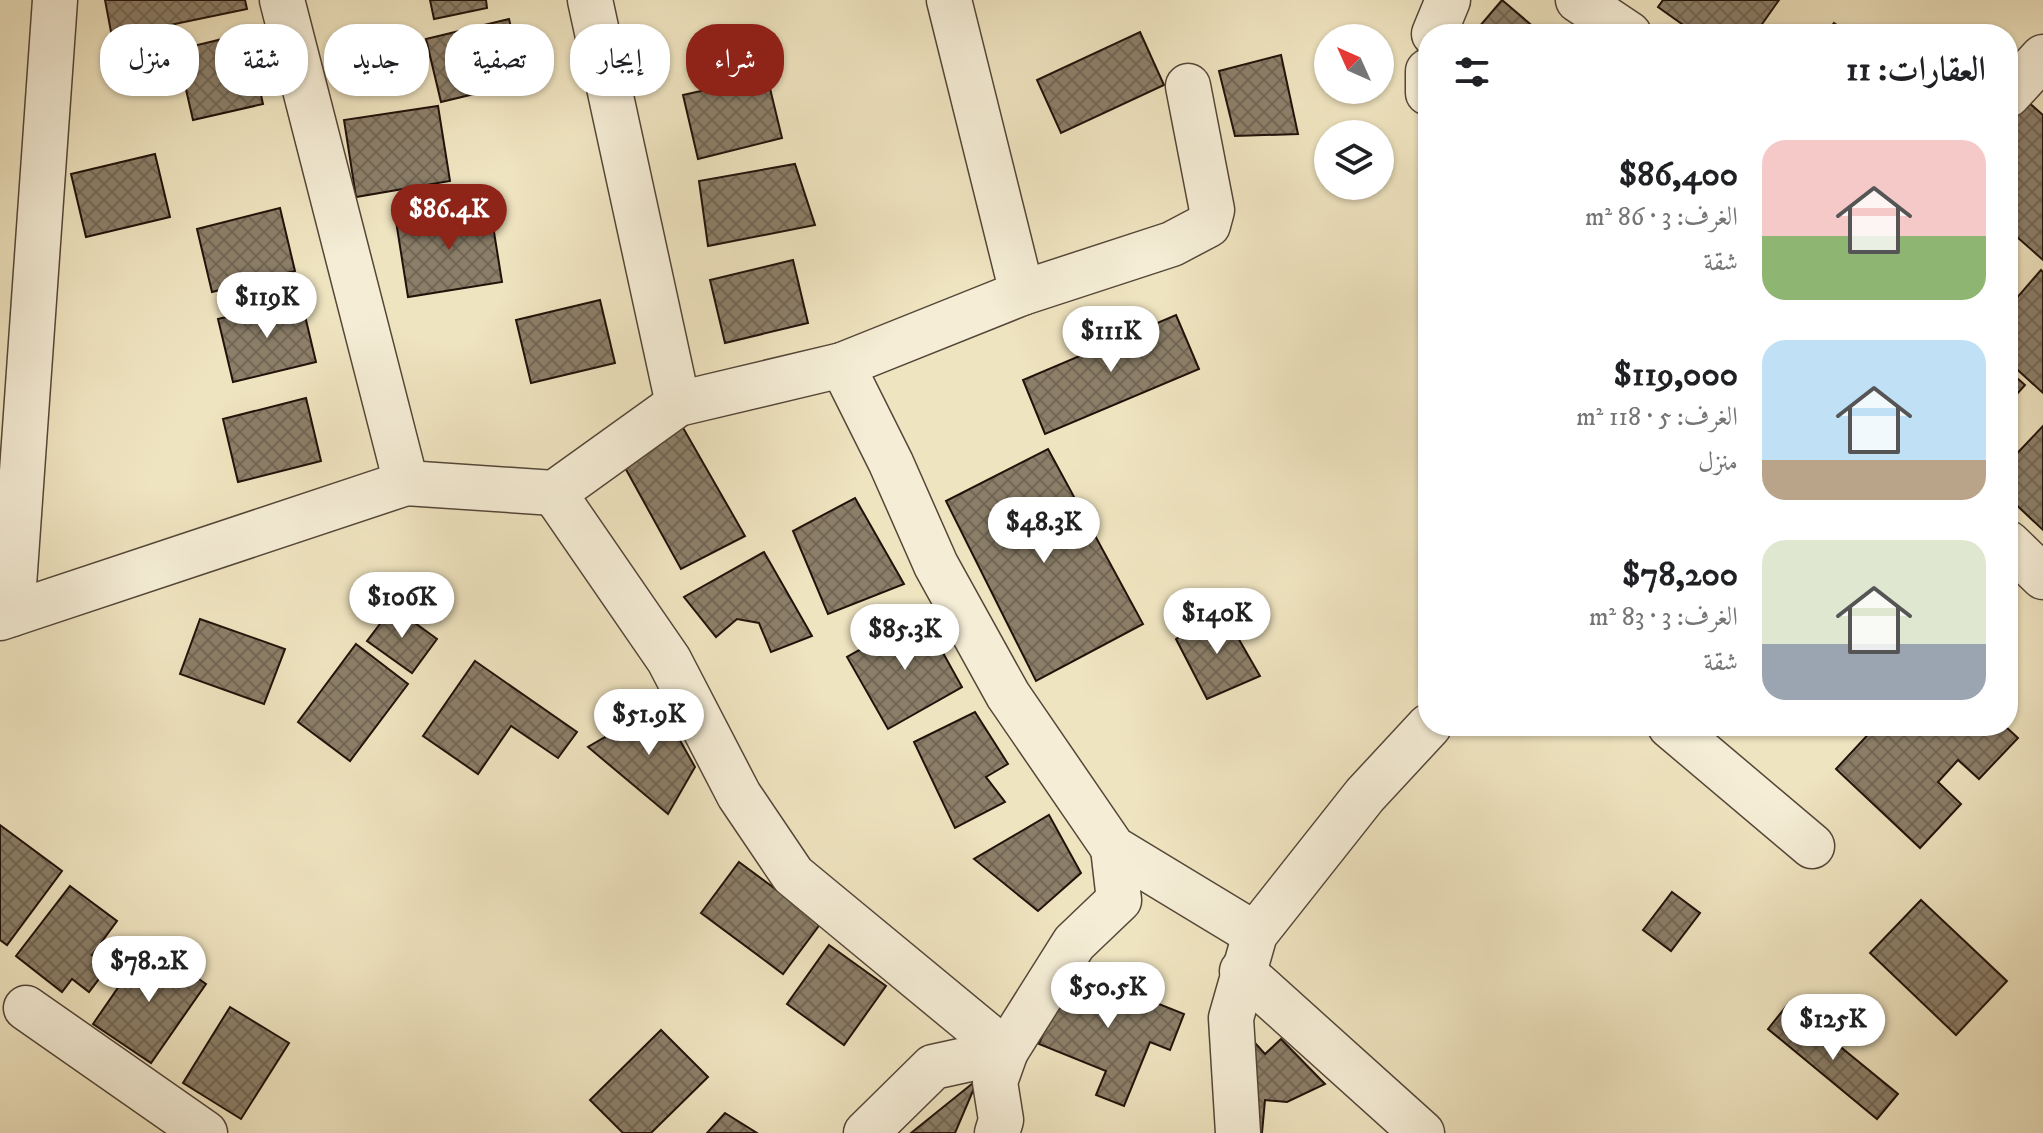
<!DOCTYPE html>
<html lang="ar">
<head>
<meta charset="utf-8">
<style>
  :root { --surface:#fff; --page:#f2f2f2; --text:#202124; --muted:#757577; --accent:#8f2418 }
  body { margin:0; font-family:"IM FELL DW Pica",Amiri,serif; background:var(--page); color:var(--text); direction:rtl; height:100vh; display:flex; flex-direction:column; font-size:30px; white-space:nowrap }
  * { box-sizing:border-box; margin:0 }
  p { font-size:26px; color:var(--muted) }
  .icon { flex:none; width:44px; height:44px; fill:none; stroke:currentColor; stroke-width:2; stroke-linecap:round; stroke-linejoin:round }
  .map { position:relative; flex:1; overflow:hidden; direction:ltr }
  .side { position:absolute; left:1418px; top:24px; width:600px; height:712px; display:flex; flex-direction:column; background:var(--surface); border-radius:32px; box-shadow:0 2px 6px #0004; direction:rtl }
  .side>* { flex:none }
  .guide { position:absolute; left:24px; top:24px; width:760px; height:72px; direction:rtl; display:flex; gap:16px }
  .needle { width:52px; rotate:315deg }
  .fabs { position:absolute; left:1314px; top:24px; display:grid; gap:16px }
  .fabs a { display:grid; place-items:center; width:80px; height:80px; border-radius:50%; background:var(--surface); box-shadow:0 2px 6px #0004; font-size:40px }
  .price { position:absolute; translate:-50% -68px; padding:0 18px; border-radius:28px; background:#fff; color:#222; font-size:26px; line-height:52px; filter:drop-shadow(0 2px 4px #0008) }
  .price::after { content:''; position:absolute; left:50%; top:48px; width:24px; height:18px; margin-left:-12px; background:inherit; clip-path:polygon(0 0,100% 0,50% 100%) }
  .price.selected { background:var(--accent); color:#fff }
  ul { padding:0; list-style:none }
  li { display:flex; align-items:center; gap:24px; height:200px; padding:0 32px }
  li span { display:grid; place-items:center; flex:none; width:224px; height:160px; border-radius:24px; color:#555 }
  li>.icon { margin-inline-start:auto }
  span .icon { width:96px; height:96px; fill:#fffc; stroke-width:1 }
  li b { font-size:34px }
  h2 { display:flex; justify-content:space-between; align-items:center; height:96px; padding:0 32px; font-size:34px }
  .tag { padding:0 28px; border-radius:32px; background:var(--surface); box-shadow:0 2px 6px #0004; font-size:28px; line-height:72px }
  .tag.selected { background:var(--accent); color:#fff }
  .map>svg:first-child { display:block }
</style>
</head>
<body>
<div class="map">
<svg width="2043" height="1133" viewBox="0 0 2043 1133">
  <defs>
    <pattern id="building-cross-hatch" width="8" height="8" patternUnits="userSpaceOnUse" patternTransform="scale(2)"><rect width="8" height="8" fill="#8c7f69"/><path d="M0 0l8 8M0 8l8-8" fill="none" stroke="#726755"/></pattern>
  </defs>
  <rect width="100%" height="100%" fill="#efe4c0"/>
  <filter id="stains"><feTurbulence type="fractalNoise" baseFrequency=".0025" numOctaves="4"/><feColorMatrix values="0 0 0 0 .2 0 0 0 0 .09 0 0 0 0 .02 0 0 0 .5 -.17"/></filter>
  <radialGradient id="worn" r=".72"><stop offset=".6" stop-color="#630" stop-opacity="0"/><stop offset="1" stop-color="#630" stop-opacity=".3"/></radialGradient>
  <g fill="url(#building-cross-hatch)" stroke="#21120a" stroke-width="2">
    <path d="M105,0H245L247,9L112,37Z"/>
    <path d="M430,0H486L487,8L434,19Z"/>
    <path d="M1502,0L1542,34H1473Z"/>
    <path d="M1663,0H1779L1755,34H1696L1658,7Z"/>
    <path d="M509,19L524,82L441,102L426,39Z"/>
    <path d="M1834,23L1850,34H1826Z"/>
    <path d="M1140,32L1164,85L1061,133L1037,80Z"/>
    <path d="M247,33L263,104L193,120L177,50Z"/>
    <path d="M1281,55L1298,134L1235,136L1219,71Z"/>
    <path d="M767,76L782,138L698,159L683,95Z"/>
    <path d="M2020,95L2043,115V260L2008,229V108Z"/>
    <path d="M438,106L450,181L356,197L344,120Z"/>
    <path d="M155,154L170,217L86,237L71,174Z"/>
    <path d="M795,164L815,225L708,246L699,181Z"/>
    <path d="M490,207L502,282L408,297L396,221Z"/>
    <path d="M280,208L295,271L212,292L197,229Z"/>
    <path d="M793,260L808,323L725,343L710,280Z"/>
    <path d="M2041,270L2043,272V393L2008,361V308Z"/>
    <path d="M301,299L316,362L233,382L218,319Z"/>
    <path d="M600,300L615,363L531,383L516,320Z"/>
    <path d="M1176,315L1199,369L1045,434L1023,380Z"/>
    <path d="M2008,370L2025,385L2008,404Z"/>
    <path d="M306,398L321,461L238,482L223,419Z"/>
    <path d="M682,426L745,536L681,569L623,464Z"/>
    <path d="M2043,426V530L2008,497V463Z"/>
    <path d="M1048,449L1143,624L1036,681L946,501Z"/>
    <path d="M855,498L904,584L828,614L793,531Z"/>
    <path d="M764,552L812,636L771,652L759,623L737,619L716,637L684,597Z"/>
    <path d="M393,607L437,639L412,673L367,641Z"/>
    <path d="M1222,610L1260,676L1207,699L1176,639Z"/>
    <path d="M922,615L962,687L888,729L847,657Z"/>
    <path d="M200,619L285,649L264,704L180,674Z"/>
    <path d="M356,644L408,684L350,761L298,722Z"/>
    <path d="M475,661L577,732L558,758L511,726L478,774L423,736Z"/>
    <path d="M660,705L695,767L668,814L588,747Z"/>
    <path d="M975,712L1008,764L986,777L1005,802L955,828L914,742Z"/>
    <path d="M1876,726H2005L2018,738L1979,779L1958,760L1938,782L1961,804L1920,848L1836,769Z"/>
    <path d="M1049,815L1081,873L1038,911L974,859Z"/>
    <path d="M0,825L62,871L7,945L0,940Z"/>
    <path d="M739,862L821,923L783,974L701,913Z"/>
    <path d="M70,886L117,921L92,955L108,967L89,992L72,979L62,992L16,956Z"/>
    <path d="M1672,892L1700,913L1671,951L1643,930Z"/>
    <path d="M1921,900L2007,981L1956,1035L1870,953Z"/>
    <path d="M148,944L206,984L151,1063L93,1024Z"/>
    <path d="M829,945L886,986L844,1045L787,1004Z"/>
    <path d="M1069,968L1184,1014L1170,1050L1150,1042L1124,1106L1096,1095L1106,1071L1039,1044Z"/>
    <path d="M1788,1004L1898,1094L1877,1119L1768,1029Z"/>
    <path d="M230,1007L289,1043L241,1119L183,1083Z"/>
    <path d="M661,1030L708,1077L651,1133H623L590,1100Z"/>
    <path d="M1281,1039L1325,1084L1287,1102L1265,1100L1262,1133H1254L1226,1071L1255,1043L1265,1054Z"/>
    <path d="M978,1079L955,1133H911Z"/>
    <path d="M725,1113L757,1133H707Z"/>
  </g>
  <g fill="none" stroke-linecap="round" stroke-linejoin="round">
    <defs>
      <g id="minor">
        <path d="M282,0L406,483"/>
        <path d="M590,0L678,404"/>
        <path d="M1578,0L1629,34"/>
        <path d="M1434,34L1448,0"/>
        <path d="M1428,71V93"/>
        <path d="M2008,95L2043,57"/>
        <path d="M1022,293L1172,244L1208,225L1212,210L1188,86"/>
        <path d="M842,365L891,463L936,565L1008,695L1113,848L1255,934"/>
        <path d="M554,493L669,660L739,795L793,875L1006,1051"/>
        <path d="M2008,543L2043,577"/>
        <path d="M12,614L55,0"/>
        <path d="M0,618L406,483L554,493L678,404L842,365L1022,293L949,0"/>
        <path d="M1670,726L1812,846"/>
        <path d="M1242,971L1422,1133"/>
        <path d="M26,1008L205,1133"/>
        <path d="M866,1133L933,1067L1006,1051"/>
        <path d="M997,1133L1001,1120L995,1082L1006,1051L1074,943L1119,900L1113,848"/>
        <path d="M1238,1133L1231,1018L1255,934L1365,795L1429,726"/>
      </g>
    </defs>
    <use href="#minor" stroke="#544638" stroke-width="47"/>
    <use href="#minor" stroke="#f5edd6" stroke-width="44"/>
  </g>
  <rect width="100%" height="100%" filter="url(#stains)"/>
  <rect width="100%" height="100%" fill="url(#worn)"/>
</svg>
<div class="fabs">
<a><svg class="needle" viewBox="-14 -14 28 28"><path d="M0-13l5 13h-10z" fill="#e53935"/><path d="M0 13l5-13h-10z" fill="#757577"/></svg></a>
<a><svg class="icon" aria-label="layers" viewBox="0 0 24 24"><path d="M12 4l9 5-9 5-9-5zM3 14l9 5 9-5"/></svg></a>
</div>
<b class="price selected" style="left:449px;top:252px">$86.4K</b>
<b class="price" style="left:267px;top:340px">$119K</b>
<b class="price" style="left:1111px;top:374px">$111K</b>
<b class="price" style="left:1044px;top:565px">$48.3K</b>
<b class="price" style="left:402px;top:640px">$106K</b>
<b class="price" style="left:1217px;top:656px">$140K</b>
<b class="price" style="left:905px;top:672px">$85.3K</b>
<b class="price" style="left:649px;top:757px">$51.9K</b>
<b class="price" style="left:149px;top:1004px">$78.2K</b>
<b class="price" style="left:1108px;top:1030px">$50.5K</b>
<b class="price" style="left:1833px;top:1062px">$125K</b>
<div class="guide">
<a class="tag selected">شراء</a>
<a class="tag">إيجار</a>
<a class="tag">تصفية</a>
<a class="tag">جديد</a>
<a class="tag">شقة</a>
<a class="tag">منزل</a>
</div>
<section class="side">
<h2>العقارات: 11<svg class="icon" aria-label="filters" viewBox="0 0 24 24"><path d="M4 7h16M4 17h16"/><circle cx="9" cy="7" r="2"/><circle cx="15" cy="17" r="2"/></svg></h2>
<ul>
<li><span style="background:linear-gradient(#f6c9c9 60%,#8fb573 0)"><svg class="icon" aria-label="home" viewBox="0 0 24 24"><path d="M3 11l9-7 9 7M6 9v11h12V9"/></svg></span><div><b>$86,400</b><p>الغرف: 3 · 86 m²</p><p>شقة</p></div></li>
<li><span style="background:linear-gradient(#bfe0f5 75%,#b9a48a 0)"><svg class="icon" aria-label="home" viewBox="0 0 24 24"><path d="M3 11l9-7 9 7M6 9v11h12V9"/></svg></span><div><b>$119,000</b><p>الغرف: 5 · 118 m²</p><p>منزل</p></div></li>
<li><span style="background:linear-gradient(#dfe7d0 65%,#9aa5b1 0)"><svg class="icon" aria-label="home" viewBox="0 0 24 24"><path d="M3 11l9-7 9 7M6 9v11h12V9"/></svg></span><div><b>$78,200</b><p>الغرف: 3 · 83 m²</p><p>شقة</p></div></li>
</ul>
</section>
</div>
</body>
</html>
